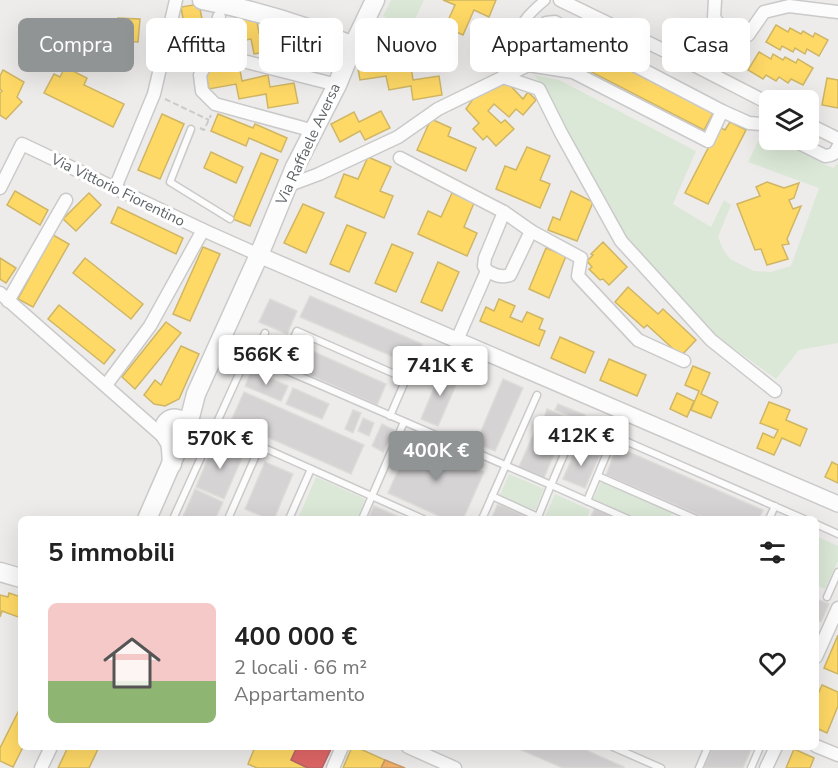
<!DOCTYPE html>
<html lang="it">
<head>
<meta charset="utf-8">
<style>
  :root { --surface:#fff; --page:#f2f2f2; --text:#222; --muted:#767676; --line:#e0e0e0; --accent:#919495 }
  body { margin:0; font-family:"Nunito Sans",sans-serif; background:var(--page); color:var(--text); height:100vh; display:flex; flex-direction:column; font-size:22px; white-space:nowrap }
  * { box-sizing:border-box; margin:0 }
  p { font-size:20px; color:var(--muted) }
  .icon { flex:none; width:33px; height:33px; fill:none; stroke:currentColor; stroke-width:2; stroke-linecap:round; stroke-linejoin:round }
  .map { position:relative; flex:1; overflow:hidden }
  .drawer { position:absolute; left:18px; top:516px; width:801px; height:234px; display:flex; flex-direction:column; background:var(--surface); border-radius:9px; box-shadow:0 6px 24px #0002 }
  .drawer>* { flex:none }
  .guide { position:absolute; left:18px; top:18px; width:802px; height:54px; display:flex; gap:12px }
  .buttons { position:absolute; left:759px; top:90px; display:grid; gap:12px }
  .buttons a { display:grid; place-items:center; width:60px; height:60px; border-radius:9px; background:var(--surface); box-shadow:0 6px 24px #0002; font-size:30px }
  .price { position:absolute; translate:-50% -51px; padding:0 14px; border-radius:6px; background:#fff; color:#222; font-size:20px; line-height:39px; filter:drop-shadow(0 2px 3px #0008) }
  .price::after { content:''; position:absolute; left:50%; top:36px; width:18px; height:14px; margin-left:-9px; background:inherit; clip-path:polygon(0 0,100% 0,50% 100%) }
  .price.current { background:var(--accent); color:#fff }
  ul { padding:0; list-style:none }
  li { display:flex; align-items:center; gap:18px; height:150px; padding:0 30px }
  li+li { border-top:2px solid var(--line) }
  li span { display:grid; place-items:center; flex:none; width:168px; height:120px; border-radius:9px; color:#555 }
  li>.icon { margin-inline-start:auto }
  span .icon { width:72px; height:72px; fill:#fffc; stroke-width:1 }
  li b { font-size:26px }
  h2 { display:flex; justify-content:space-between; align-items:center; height:72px; padding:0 30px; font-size:26px }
  .tag { padding:0 21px; border-radius:9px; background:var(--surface); box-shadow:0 6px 24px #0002; font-size:21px; line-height:54px }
  .tag.current { background:var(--accent); color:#fff }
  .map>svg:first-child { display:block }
</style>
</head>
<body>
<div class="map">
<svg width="838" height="768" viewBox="0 0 838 768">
  <rect width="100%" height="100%" fill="#eeecea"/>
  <g fill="#dbe8d7">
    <path d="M391,0H424L410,29L383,16Z"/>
    <path d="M534,75L559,80L696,151L673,204L711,227L724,200L731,205L718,237L723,249L730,259L754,271L771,272L791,266L819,188L748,162L762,133L769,137L770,140H775L828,166L833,168L838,163V343L799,350L776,379L715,335L625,239L543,86Z"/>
    <path d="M509,474L544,489L535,510L500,495Z"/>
    <path d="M316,477L365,499L357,519H298Z"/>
    <path d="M601,482L672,513L669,519H636L593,500Z"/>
    <path d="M555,494L590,510L586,519H544Z"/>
    <path d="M816,536L838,546V561L825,589L816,585Z"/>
  </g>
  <g fill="#ffd966" stroke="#cfb666" stroke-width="1.5">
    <path d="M443,0H496L489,17L474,10L463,35L445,27L455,5Z"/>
    <path d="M199,4L205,34L193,36L198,65L180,67L175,38L186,36L181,7Z"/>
    <path d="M256,17L259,33L285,28L287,39L311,35L315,57L284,63L281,49L254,54L251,39L224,44L220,24Z"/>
    <path d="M118,18L140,19L138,42L124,41L123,52L89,49L90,26L117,27Z"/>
    <path d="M776,25L788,32L790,28L801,34L803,31L813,37L815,33L828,40L819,56L807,49L805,54L795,48L793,52L782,46L780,50L766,42Z"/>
    <path d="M546,27L713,113L704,130L537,44Z"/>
    <path d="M759,52L771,59L773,54L783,60L785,57L796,63L798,59L813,68L803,85L791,79L788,83L779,77L776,81L766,75L763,79L748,70Z"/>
    <path d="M384,59L386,71L411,66L413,80L439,76L442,95L413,100L411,86L389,90L386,76L360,80L357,63Z"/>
    <path d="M239,65L242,81L268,75L270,87L294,83L298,103L268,108L266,94L239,99L236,84L209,89L205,72Z"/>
    <path d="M65,67L87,78L84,85L124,104L113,127L44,93L54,74L60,77Z"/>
    <path d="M3,70L24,82L17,97L22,102L6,119L0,115V93L2,91L0,89V76Z"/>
    <path d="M827,78L838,80V108L822,105Z"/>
    <path d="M506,81L523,99L528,92L536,100L523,115L516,109L509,117L494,104L488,111L501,123L505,120L514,129L496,146L487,136L483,140L473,129L479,123L466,109L478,92Z"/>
    <path d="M381,111L390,128L365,140L360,131L340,142L331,124L354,112L359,122Z"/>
    <path d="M162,114L184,124L160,179L138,170Z"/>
    <path d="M218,114L253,128L255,124L287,138L281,152L249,138L246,146L211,131Z"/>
    <path d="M431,119L451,128L448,136L476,148L466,171L417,150Z"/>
    <path d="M730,122L746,130L708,204L685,193L719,127L725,130Z"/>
    <path d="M527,147L550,156L540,180L550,184L540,208L496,189L505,166L516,170Z"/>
    <path d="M211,152L243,167L236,183L204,168Z"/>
    <path d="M261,153L278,160L250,226L233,219Z"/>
    <path d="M368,157L391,167L380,191L393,196L384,218L335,197L344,174L358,179Z"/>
    <path d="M767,182L784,188L799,183L794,198L789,200L793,209L801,206L787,239L789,244L782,245L788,259L767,265L761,249L755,250L737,204L760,196L756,187Z"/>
    <path d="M15,191L48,210L40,225L7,205Z"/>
    <path d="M571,191L593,202L577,241L548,230L553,217L560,220Z"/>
    <path d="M89,193L101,205L76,231L63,219Z"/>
    <path d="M452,193L474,203L464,227L477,233L467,256L418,234L428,211L441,217Z"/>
    <path d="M303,204L324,213L306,253L284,243Z"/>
    <path d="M118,207L183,238L176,254L111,223Z"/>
    <path d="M347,225L366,233L349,272L330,264Z"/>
    <path d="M53,235L69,244L33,307L18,299Z"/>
    <path d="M603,242L627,267L609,285L603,279L600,280L589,269L592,267L587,261L593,255L591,254Z"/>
    <path d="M392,244L413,253L396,292L375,283Z"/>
    <path d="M203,247L220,254L190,321L173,314Z"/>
    <path d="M546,248L566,256L549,298L529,289Z"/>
    <path d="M0,258L16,268L6,283L0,279Z"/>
    <path d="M85,258L143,304L131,319L73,273Z"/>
    <path d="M438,262L459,272L442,311L421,302Z"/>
    <path d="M628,287L658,314L663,309L696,340L681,356L647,325L644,328L615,302Z"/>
    <path d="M499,299L515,306L510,317L522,322L527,312L543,319L539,329L545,331L539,346L480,321L486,307L494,311Z"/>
    <path d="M59,305L115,350L104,364L48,319Z"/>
    <path d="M166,322L181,333L135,389L122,377Z"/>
    <path d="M560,337L594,352L585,373L551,358Z"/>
    <path d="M181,346L199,354L179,399L165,406L154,404L144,395L155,380L161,385Z"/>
    <path d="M609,359L646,375L637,396L600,380Z"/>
    <path d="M693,366L710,373L701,394L718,402L711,418L691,410L699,391L685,385Z"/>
    <path d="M677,393L694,401L687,417L670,409Z"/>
    <path d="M769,402L790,410L786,420L807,429L800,446L782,438L774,455L757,448L763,433L774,438L778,430L760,423Z"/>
    <path d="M832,462L838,465V483L825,477Z"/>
    <path d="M9,593L21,597V618L2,611L0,617V595L8,597Z"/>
    <path d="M838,635V674L824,668Z"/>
    <path d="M822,685L838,692V706L827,733L816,728V699Z"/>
    <path d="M21,706V747H23L13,767L0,761V748Z"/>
    <path d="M68,747H99L89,768H58Z"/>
    <path d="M255,747H297L291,760L308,768H257L248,764Z"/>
    <path d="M352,747H356L385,760L381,768H343Z"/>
    <path d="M794,749L814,758L810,768H786Z"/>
  </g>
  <path fill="#e06666" stroke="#b96566" stroke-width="1.5" d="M297,747H332L322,768H308L291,760Z"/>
  <path fill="#f6b26b" stroke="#c99b6a" stroke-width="1.5" d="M385,760L405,768H381Z"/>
  <g fill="#d5d3d3" stroke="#dedcd9" stroke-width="1.5">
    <path d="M310,296L422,344L413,365L300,317Z"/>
    <path d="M270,299L297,311L287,334L259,322Z"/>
    <path d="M294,343L386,384L377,405L285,364Z"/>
    <path d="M442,369L460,376L438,426L421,419Z"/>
    <path d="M252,370L288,386L281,401L245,386Z"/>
    <path d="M503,379L523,388L495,451L476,443Z"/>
    <path d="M293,388L329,404L322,419L286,404Z"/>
    <path d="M244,392L364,445L351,474L231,421Z"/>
    <path d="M558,404L585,415L582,421L555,410Z"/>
    <path d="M547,409L571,419L568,428L544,418Z"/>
    <path d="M353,410L361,413L353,433L345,429Z"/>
    <path d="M363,418L374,423L369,436L358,431Z"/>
    <path d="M540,420L564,430L543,480L518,469Z"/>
    <path d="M577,422L591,427L588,434L574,429Z"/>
    <path d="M382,424L394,430L383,452L372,446Z"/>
    <path d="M216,440L244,453L224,499L196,487Z"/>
    <path d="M412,440L484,472L463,519H446L388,493Z"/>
    <path d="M577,447L599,456L585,488L563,479Z"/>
    <path d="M617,447L763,510L759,519H708L606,475Z"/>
    <path d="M265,462L293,474L274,519H269L245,509Z"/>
    <path d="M195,489L223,502L215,519H182Z"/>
    <path d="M498,504L530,518V519H491Z"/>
    <path d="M374,506L404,519H368Z"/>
    <path d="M595,508L617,517L616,519H590Z"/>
    <path d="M817,599L829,604L821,622L816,620Z"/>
    <path d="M519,747H579L624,767V768H563L519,749Z"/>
    <path d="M713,747H752L743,768H704Z"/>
  </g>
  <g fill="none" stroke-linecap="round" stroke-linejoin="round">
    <defs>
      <g id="service">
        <path d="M191,129L170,182L230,219"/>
        <path d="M255,357L265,333"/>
        <path d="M280,368L297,331L406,379L390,416"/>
        <path d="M215,426L423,519"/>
        <path d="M571,438L607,453L587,501L551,485Z"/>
        <path d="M607,453L614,436L804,519"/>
        <path d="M598,476L696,519"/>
        <path d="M587,501L628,519"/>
        <path d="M173,519L248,354L551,485L538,517L492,496"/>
        <path d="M228,519L260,446"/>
        <path d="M289,519L311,469"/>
        <path d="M362,519L404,422"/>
        <path d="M482,519L537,395"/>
        <path d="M769,519L775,506"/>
        <path d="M816,524L838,534"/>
        <path d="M827,597L838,572"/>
        <path d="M613,747L661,768"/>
        <path d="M699,768L708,747"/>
        <path d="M751,768L760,747"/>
      </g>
      <path id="pedestrian" d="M515,40C520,22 531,12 545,0"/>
      <g id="minor">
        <path d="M560,0L690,63L770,104"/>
        <path d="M715,0L714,18L731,38L748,35L764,12L789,6L838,12"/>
        <path d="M219,17L212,53L337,85"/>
        <path d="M555,22L590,42L722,111L708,141L573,72L528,65L531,45L546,23Z"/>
        <path d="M212,53L200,75L202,91L215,104L314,131"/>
        <path d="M503,77L539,89L561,133L621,241L711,340L775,391"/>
        <path d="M503,77L508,69L515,40"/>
        <path d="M722,111L749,123L761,124L770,127"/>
        <path d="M808,124L838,139"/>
        <path d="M793,140L825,156C833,155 835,154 838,147"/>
        <path d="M400,158L504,212"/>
        <path d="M287,186L319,174L398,137L438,109L528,65"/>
        <path d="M0,188L22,144L203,230L259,255"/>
        <path d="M115,188L154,94L176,0"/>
        <path d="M531,231L581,258L578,276L638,340L684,361"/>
        <path d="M0,293L166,439"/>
        <path d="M8,301L66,200"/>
        <path d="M457,340L487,271L484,266L485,258L504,212L531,231L510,275C501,278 495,275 487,271"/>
        <path d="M106,385L150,326L203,230"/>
        <path d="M816,657L838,608"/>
        <path d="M816,746L838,755"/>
        <path d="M408,747L455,768"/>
        <path d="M41,768L51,747"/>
        <path d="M333,768L342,747"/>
        <path d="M766,768L776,747"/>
      </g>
      <path id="tertiary" d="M259,255L838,504"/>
      <g id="secondary">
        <path d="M202,0C254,10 305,25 353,46"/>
        <path d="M188,425L196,394L259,255L295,167L337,85L353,46L375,0"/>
        <path d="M170,442C177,445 182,443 187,438L189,428C184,417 167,414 164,428C163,434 166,436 169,441C172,446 171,457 172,464"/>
        <path d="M147,519L175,455"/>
        <path d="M0,572L21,578"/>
      </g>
    </defs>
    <use href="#service" stroke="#cbcaca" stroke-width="9"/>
    <use href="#pedestrian" stroke="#cbcaca" stroke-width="12"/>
    <use href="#minor" stroke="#cbcaca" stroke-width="15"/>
    <use href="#tertiary" stroke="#cbcaca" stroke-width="18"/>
    <use href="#secondary" stroke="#cacaca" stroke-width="21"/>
    <g stroke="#c8cccb" stroke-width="2" stroke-dasharray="6 3" stroke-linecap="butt">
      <path d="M165,99L209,120"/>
      <path d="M200,128L204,130L211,115"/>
    </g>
    <use href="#service" stroke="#fcfcfc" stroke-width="6"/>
    <use href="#pedestrian" stroke="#fcfcfc" stroke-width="9"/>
    <use href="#minor" stroke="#fcfcfc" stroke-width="12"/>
    <use href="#tertiary" stroke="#fcfcfc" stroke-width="15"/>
    <use href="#secondary" stroke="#fcfcfc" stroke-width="18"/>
  </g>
  <g text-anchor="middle" stroke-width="6" stroke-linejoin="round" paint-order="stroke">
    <g font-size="15" fill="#5f6467" stroke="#fff">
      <text transform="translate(308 144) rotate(-65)" y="5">Via Raffaele Aversa</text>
      <text transform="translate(118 190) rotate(26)" y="5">Via Vittorio Fiorentino</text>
    </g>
  </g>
</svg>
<div class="buttons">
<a><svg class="icon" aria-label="layers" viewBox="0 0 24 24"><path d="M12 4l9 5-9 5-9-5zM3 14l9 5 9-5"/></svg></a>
</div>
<b class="price" style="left:266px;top:386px">566K €</b>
<b class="price" style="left:440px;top:397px">741K €</b>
<b class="price" style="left:581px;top:467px">412K €</b>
<b class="price" style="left:220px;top:470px">570K €</b>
<b class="price current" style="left:436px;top:482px">400K €</b>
<div class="guide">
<a class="tag current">Compra</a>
<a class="tag">Affitta</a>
<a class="tag">Filtri</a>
<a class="tag">Nuovo</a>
<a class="tag">Appartamento</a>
<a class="tag">Casa</a>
</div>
<section class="drawer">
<h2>5 immobili<svg class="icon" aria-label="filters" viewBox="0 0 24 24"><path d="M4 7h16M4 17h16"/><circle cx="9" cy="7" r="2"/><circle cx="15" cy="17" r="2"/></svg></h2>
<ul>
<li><span style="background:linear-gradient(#f6c9c9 65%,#8fb573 0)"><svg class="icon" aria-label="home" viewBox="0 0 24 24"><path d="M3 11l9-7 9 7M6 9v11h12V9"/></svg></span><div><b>400 000 €</b><p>2 locali · 66 m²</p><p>Appartamento</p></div><svg class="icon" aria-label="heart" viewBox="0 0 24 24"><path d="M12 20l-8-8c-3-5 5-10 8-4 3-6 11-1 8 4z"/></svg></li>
</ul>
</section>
</div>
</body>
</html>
